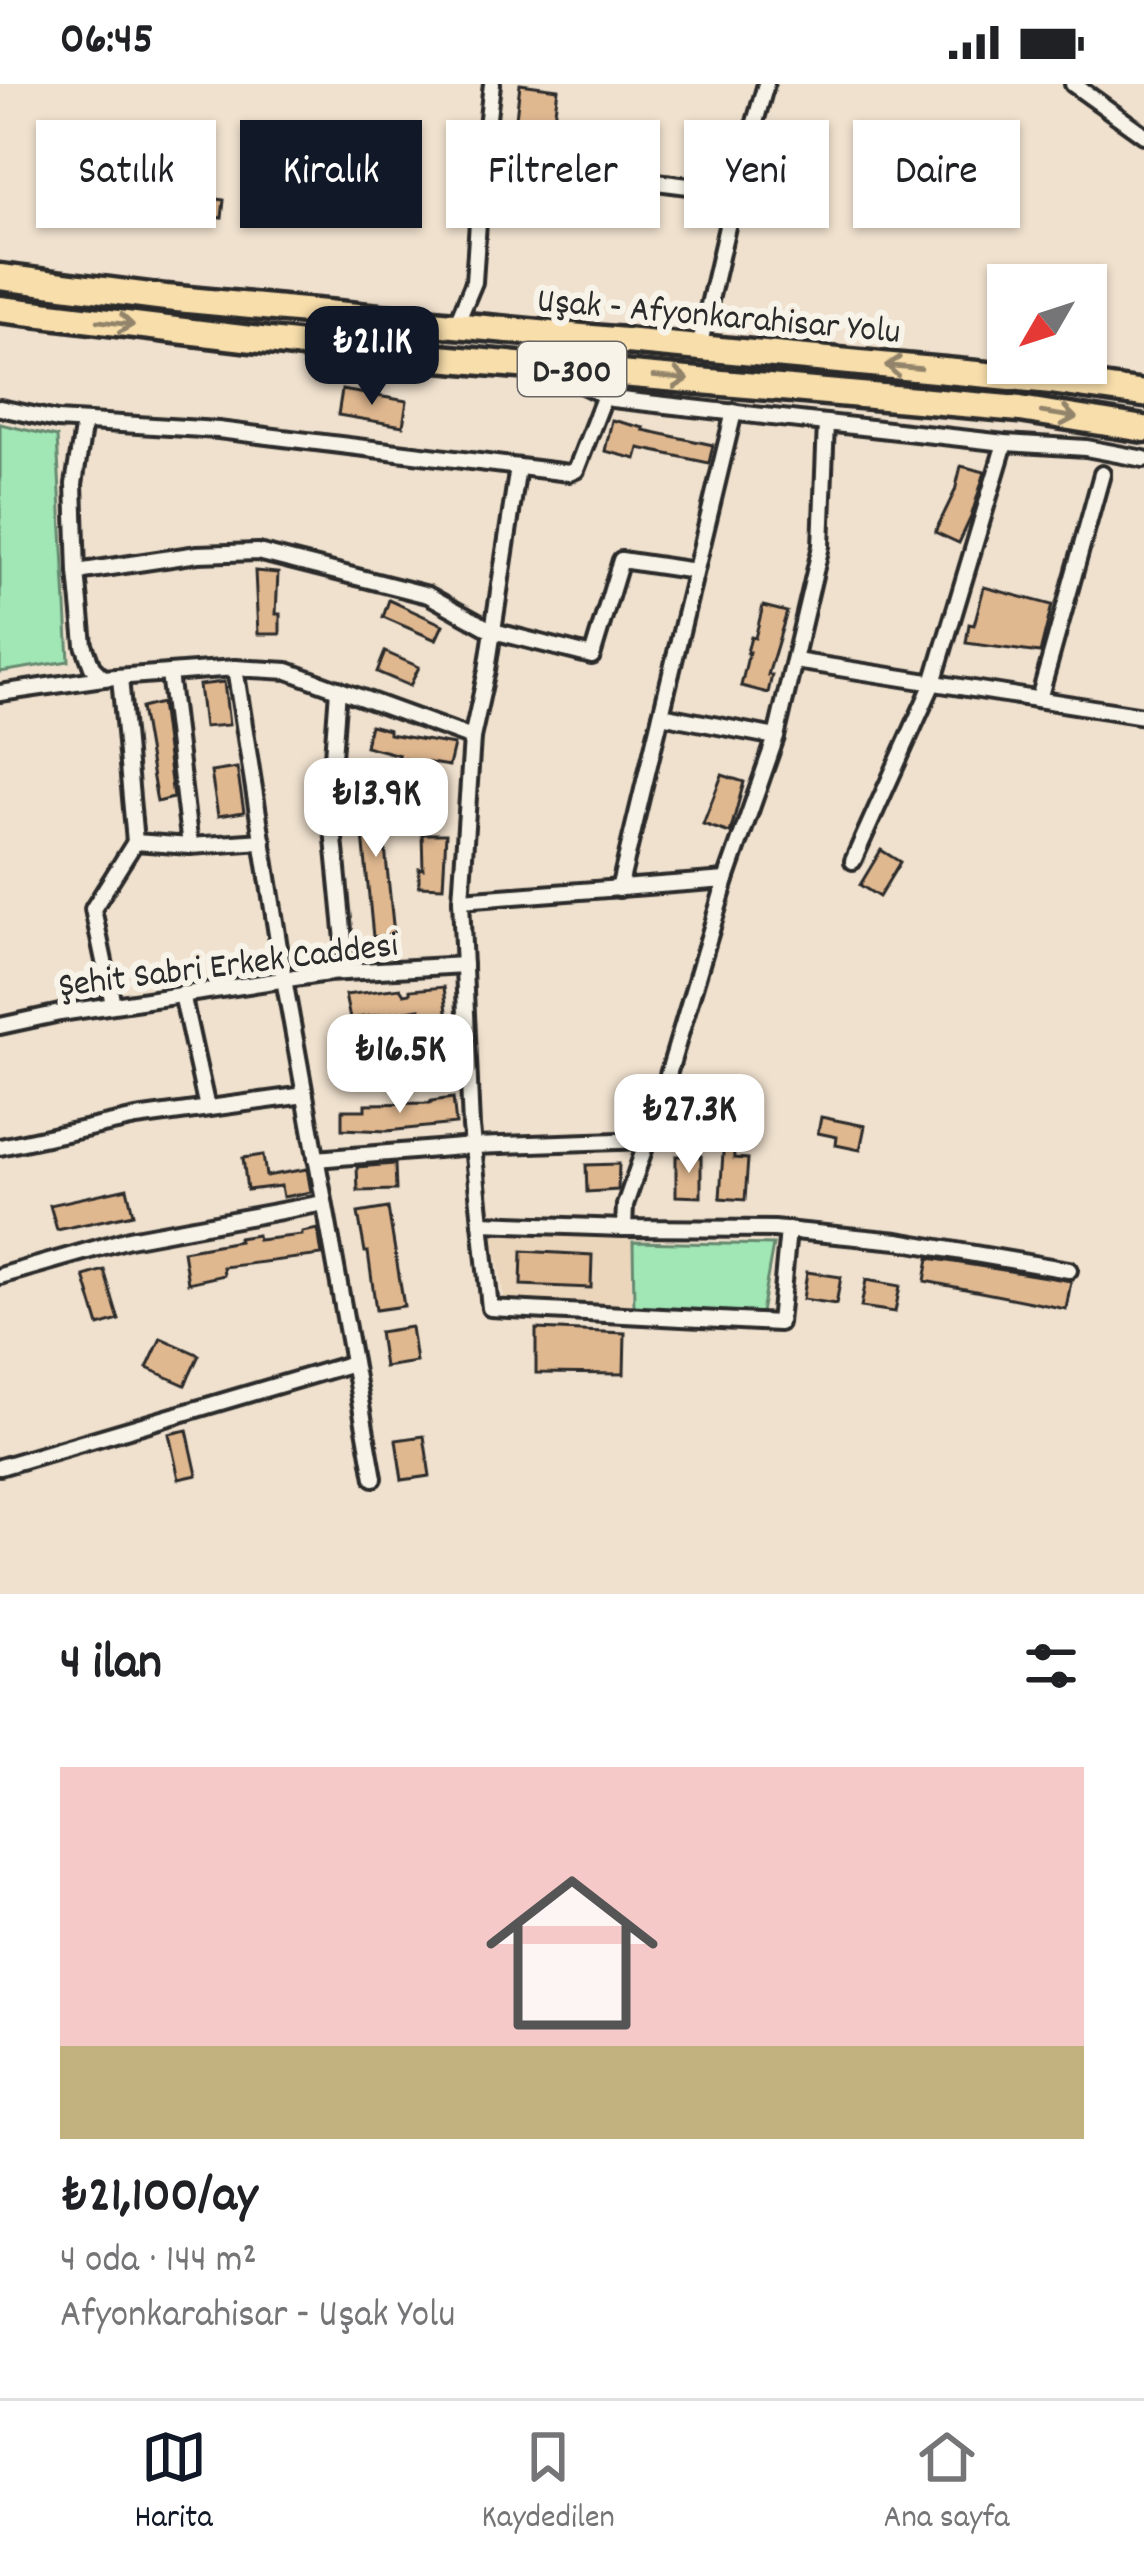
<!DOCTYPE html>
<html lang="tr">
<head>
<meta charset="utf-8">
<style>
  :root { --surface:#fff; --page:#f2f2f2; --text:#202124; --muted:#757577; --line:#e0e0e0; --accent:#111827 }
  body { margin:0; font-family:Dekko,sans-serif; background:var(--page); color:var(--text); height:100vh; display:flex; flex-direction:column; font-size:45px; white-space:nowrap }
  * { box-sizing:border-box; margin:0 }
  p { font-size:39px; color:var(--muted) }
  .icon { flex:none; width:66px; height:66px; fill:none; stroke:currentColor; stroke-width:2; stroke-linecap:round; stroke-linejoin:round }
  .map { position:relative; height:1510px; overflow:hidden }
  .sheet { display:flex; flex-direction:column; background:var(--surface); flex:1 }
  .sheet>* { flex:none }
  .top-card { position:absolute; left:36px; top:36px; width:1074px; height:108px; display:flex; gap:24px }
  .needle { width:78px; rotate:231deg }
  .fabs { position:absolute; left:987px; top:180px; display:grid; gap:24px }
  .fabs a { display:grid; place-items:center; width:120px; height:120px; border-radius:0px; background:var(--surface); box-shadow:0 3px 9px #0004; font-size:60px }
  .price { position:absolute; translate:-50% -102px; padding:0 27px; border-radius:24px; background:#fff; color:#222; font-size:39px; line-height:78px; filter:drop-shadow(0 3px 6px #0008) }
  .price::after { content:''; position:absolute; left:50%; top:72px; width:36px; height:27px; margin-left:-18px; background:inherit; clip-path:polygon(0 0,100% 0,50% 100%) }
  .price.current { background:var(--accent); color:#fff }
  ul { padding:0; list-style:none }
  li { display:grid; align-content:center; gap:24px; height:636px; padding:0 60px }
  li+li { border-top:3px solid var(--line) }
  li span { display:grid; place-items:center; height:372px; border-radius:0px; color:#555 }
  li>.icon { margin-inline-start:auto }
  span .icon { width:216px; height:216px; fill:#fffc; stroke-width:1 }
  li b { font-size:51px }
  h2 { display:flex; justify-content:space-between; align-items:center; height:144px; padding:0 60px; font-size:51px }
  .chip { padding:0 42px; border-radius:0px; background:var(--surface); box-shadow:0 3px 9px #0004; font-size:42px; line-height:108px }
  .chip.current { background:var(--accent); color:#fff }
  .status { display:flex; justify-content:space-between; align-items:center; height:84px; padding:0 60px; background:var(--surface); direction:ltr }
  .status svg { height:33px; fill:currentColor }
  .dock { display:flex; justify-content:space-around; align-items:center; height:168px; border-top:3px solid var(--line); background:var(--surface); font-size:33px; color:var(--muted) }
  .dock a { display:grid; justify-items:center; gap:6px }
  .dock .current { color:var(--accent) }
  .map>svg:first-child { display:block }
</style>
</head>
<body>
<div class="status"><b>06:45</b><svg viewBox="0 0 49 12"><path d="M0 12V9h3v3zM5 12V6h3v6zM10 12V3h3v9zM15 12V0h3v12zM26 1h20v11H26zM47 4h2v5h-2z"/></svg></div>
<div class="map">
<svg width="1144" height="1510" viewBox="0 0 1144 1510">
  <rect width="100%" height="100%" fill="#f0e1ce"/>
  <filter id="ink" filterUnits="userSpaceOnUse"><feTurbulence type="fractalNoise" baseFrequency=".00833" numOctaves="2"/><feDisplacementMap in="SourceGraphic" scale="24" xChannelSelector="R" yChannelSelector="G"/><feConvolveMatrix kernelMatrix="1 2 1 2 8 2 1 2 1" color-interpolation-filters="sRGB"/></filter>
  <g filter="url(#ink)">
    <path fill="#ebd5bb" d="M493,1149L632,1151L631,1228L505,1218Z"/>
    <g fill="#a0e7b5" stroke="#668970" stroke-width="3">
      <path d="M0,340L57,353L69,577L0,588Z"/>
      <path d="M633,1158L773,1161L761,1229L634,1224Z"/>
    </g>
    <g fill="#e0b890" stroke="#2b2b2b" stroke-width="3">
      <path d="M520,0L558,5L551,56L514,51Z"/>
      <path d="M107,52L117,53L115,69L170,79L169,87L113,83L110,101L99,99Z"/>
      <path d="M176,109L224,116L222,134L172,129Z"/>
      <path d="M342,306L407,317L403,342L338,331Z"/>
      <path d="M612,336L644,344L643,346L713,361L709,379L639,364L636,375L605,367Z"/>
      <path d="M961,382L985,388L971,433L959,459L935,448L955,407Z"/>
      <path d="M255,487L278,489L276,530H280V550H258Z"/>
      <path d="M984,503L1052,521L1040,569L966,559L969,540L974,541Z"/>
      <path d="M389,516L443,541L436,556L383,533Z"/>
      <path d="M763,522L787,528L768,591H772L768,609L741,602L749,568H747L751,553L755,554Z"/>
      <path d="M385,568L419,583L410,602L377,588Z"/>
      <path d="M224,598L229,641L204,643L199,601Z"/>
      <path d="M161,619L173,714L157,718L141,624Z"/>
      <path d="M370,641L389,646V650L454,661L449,682L399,674V671L365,662Z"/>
      <path d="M237,684L244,728L218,732L211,688Z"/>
      <path d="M722,691L744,698L730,749L703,740Z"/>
      <path d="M378,697L394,850L373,853L358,700Z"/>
      <path d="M422,750H446L443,803L419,802V784L423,785Z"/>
      <path d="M881,766L900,778L879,813L860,801Z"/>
      <path d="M444,903L455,993L429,995L420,925L350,935L345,911L400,904L404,910L410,909V906Z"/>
      <path d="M453,1014L456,1040L387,1047L342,1045V1026H365V1020L431,1019V1017Z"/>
      <path d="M732,1032L734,1074L748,1075L745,1116L720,1114L724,1054L692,1056L691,1034Z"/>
      <path d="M821,1033L865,1042L860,1066L836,1061L837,1053L818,1049Z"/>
      <path d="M263,1071L266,1092L307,1085L311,1108L283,1113L281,1102L247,1106L243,1074Z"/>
      <path d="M676,1072H701V1113L676,1112Z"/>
      <path d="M395,1080L396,1106L358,1107L357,1083Z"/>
      <path d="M619,1080L618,1106L587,1108L586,1081Z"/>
      <path d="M127,1104L133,1130L57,1146L50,1121Z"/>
      <path d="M388,1124L404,1222L376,1226L368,1168H365L358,1129Z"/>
      <path d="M318,1145L322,1171L223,1183L224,1191L188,1199L183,1167L239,1157L238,1154L257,1151L258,1156L302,1151V1148Z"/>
      <path d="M522,1167L592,1171L591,1204L521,1201Z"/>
      <path d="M929,1174L1071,1197L1066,1225L925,1197Z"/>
      <path d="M104,1186L119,1236L99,1242L84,1192Z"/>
      <path d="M807,1188L841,1193L836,1220L803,1215Z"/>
      <path d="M866,1196L900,1202L895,1228L861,1223Z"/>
      <path d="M411,1243L416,1278L384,1283L379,1248Z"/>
      <path d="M536,1245L625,1249L624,1290L536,1289Z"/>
      <path d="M161,1254L199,1271L185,1301L147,1284Z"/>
      <path d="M187,1346L197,1391L179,1395L169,1350Z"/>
      <path d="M424,1352L430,1392L402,1396L396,1356Z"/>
    </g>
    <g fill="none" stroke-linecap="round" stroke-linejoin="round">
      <defs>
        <g id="street">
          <path d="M1073,0L1144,51"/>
          <path d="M481,93L524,81L735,108"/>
          <path d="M456,241L474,198L481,93L492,0"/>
          <path d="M699,264L735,108L766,0"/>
          <path d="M564,292L612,315L1005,359L1086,364L1144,375"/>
          <path d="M0,324L57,336L218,346L569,389L576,386L605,311"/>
          <path d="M84,338L74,400L77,488L84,561L92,583L103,594L235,584L288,587L472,654"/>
          <path d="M518,383L487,586L472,654L461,816L471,1043L490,1224L779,1239L788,1146"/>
          <path d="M77,488L198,470L258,468L428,511L493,547L592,572L621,476L695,487"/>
          <path d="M795,577L1144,632"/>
          <path d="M235,584L284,895L374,1394"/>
          <path d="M169,589L190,762"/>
          <path d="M120,593L135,758L190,762L263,757"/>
          <path d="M338,605L330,714L347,887"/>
          <path d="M0,609L103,594"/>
          <path d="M1039,615L1102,390"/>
          <path d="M661,631L776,653"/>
          <path d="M853,777L933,599L1005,359"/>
          <path d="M619,805L734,328"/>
          <path d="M461,816L726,796"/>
          <path d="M182,910L207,1024"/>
          <path d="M113,920L93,825L135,758"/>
          <path d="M0,942L60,929L328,889L464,881"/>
          <path d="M0,1063L136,1034L305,1011"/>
          <path d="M316,1075L473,1062L647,1056"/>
          <path d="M481,1139L624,1144L774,1145L898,1157L1069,1186"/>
          <path d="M624,1144L625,1121L657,1028L726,796L776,653L821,462L826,339"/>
          <path d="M0,1192L129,1155L324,1119"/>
          <path d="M0,1383L353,1279"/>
        </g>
        <g id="highway">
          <path d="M0,193L166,214L1052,297L1144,310"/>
          <path d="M0,225L336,265L1020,325L1144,345"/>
        </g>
      </defs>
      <use href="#street" stroke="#2b2b2b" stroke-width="22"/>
      <use href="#highway" stroke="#2b2b2b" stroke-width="33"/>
      <use href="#street" stroke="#f7f3e8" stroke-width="14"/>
      <use href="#highway" stroke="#f8deab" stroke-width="24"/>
    </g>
    <defs><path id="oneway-shaft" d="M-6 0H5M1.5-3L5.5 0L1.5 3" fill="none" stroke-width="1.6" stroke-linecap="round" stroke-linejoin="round" transform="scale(3)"/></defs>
    <g stroke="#92846b">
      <use href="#oneway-shaft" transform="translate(116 239) rotate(7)"/>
      <use href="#oneway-shaft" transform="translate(903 283) rotate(-175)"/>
      <use href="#oneway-shaft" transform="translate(671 294) rotate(5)"/>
      <use href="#oneway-shaft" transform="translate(1059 331) rotate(9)"/>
    </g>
  </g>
  <g text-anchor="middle" stroke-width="12" stroke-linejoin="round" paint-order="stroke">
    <rect fill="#f7f3e8" stroke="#686764" stroke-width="3" x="518" y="258" width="108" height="54" rx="9"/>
    <g font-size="33" font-weight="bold" fill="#2b2b2b">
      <text x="572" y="297">D-300</text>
    </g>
    <g font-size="36" fill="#2b2b2b" stroke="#f7f3e8">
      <text transform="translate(719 229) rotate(5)" y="13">Uşak - Afyonkarahisar Yolu</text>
      <text transform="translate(228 878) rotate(-7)" y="13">Şehit Sabri Erkek Caddesi</text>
    </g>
  </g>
</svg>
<div class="fabs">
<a><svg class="needle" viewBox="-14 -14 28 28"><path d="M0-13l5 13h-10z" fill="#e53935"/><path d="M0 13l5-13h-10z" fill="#757577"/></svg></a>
</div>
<b class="price current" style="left:372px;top:324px">₺21.1K</b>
<b class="price" style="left:376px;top:776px">₺13.9K</b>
<b class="price" style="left:400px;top:1032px">₺16.5K</b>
<b class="price" style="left:689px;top:1092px">₺27.3K</b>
<div class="top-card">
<a class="chip">Satılık</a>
<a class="chip current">Kiralık</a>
<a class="chip">Filtreler</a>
<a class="chip">Yeni</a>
<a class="chip">Daire</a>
</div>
</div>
<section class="sheet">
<h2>4 ilan<svg class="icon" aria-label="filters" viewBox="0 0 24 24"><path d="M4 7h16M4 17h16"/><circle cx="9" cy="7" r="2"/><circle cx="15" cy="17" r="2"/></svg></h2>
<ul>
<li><span style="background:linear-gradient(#f6c9c9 75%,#c2b280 0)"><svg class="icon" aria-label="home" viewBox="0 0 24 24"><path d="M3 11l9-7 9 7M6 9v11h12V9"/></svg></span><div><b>₺21,100/ay</b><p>4 oda · 144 m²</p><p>Afyonkarahisar - Uşak Yolu</p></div></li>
</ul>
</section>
<nav class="dock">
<a class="current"><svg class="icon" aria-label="map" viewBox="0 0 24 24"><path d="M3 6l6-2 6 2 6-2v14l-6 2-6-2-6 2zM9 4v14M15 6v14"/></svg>Harita</a>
<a><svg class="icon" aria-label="saved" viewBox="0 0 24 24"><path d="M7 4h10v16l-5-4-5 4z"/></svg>Kaydedilen</a>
<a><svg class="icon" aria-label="home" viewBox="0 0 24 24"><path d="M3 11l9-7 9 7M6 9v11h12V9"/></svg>Ana sayfa</a>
</nav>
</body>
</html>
